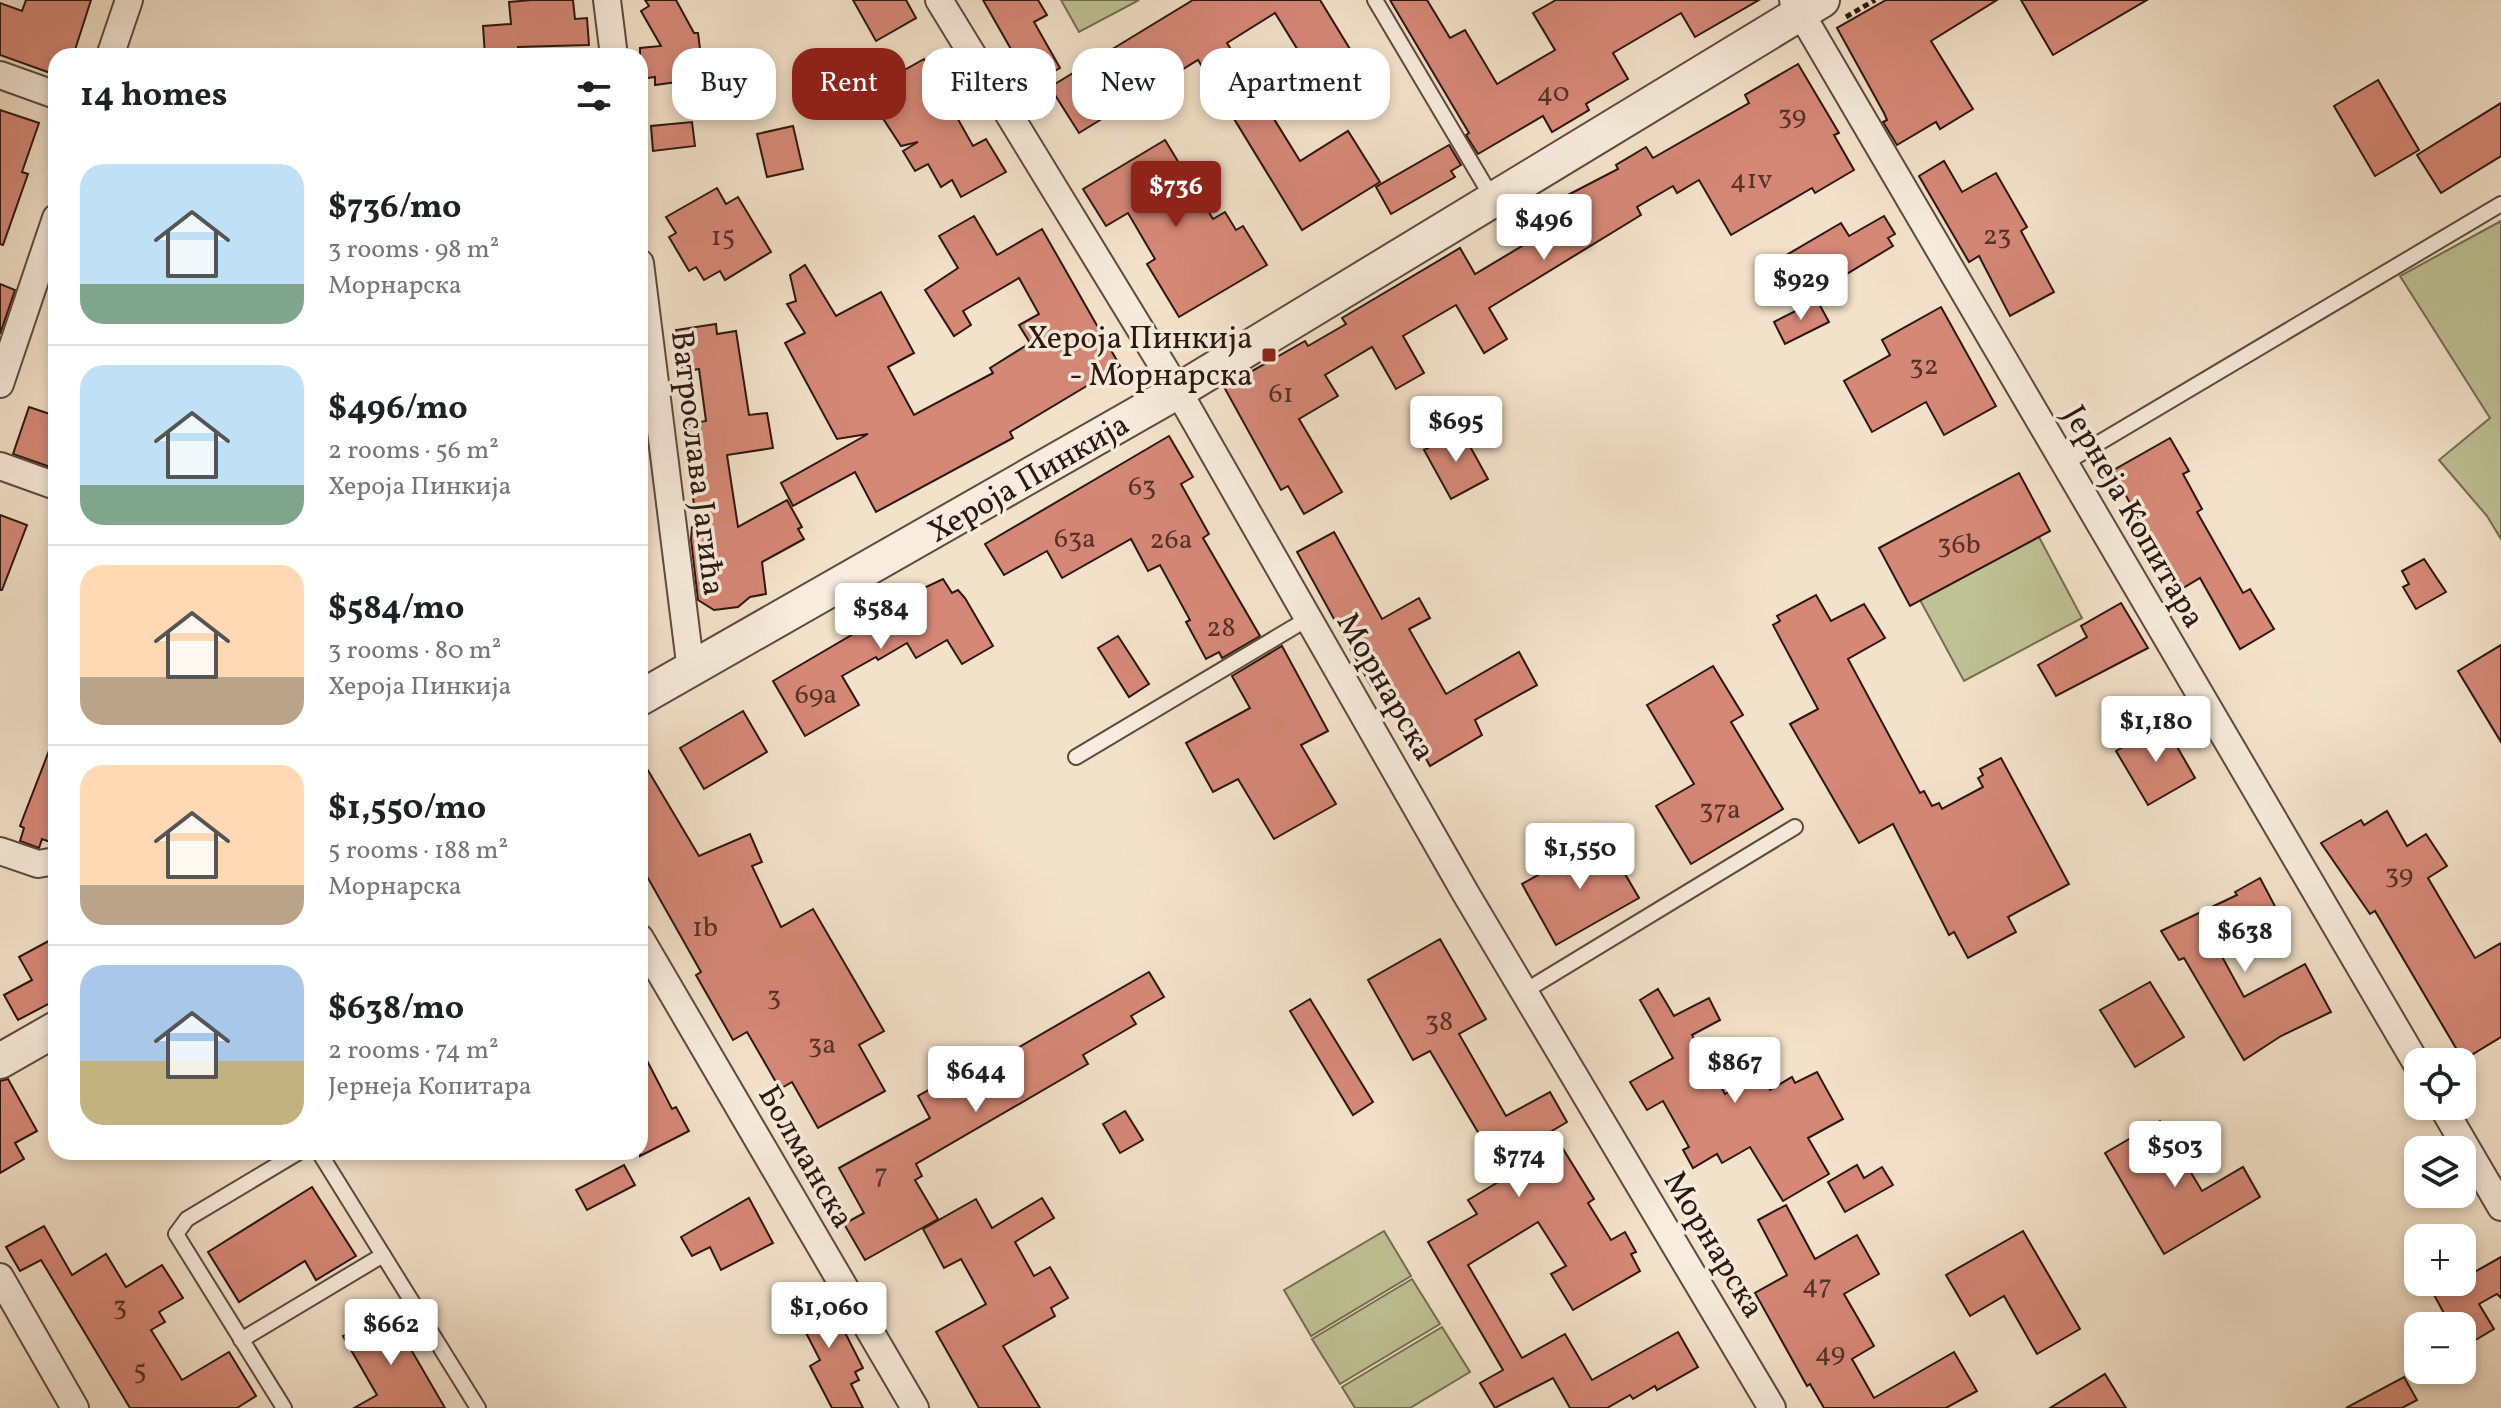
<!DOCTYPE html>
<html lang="en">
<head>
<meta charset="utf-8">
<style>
  :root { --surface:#fff; --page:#f2f2f2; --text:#202124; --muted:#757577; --line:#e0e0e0; --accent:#8f2418 }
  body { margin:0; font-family:Vollkorn,serif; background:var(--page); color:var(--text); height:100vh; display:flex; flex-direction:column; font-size:30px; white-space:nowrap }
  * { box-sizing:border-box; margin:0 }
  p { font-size:26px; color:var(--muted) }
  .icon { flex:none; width:44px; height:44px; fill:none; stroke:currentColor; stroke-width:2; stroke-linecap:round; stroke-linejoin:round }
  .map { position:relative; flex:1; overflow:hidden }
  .details { position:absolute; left:48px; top:48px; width:600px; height:1112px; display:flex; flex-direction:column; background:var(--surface); border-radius:24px; box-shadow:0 4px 12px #0003 }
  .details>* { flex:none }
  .guide { position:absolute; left:672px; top:48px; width:760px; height:72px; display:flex; gap:16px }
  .buttons { position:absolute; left:2404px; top:1048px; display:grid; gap:16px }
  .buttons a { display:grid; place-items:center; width:72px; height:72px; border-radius:16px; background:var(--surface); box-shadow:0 4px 12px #0003; font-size:40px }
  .price { position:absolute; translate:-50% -68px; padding:0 18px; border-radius:8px; background:#fff; color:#222; font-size:26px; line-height:52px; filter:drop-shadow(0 2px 4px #0008) }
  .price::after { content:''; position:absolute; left:50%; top:48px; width:24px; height:18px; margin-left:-12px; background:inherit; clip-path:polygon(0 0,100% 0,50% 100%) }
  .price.active { background:var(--accent); color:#fff }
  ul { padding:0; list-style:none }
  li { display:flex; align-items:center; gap:24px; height:200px; padding:0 32px }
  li+li { border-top:2px solid var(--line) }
  li span { display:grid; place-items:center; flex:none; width:224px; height:160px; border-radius:24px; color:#555 }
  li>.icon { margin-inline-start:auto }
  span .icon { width:96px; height:96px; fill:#fffc; stroke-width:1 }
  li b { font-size:34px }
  h2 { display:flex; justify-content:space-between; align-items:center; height:96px; padding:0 32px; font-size:34px }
  .tag { padding:0 28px; border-radius:24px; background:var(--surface); box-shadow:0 4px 12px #0003; font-size:28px; line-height:72px }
  .tag.active { background:var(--accent); color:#fff }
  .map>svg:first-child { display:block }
</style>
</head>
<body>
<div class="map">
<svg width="2501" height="1408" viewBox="0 0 2501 1408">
  <rect width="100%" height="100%" fill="#f3e2ca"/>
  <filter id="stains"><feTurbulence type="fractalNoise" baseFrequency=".0025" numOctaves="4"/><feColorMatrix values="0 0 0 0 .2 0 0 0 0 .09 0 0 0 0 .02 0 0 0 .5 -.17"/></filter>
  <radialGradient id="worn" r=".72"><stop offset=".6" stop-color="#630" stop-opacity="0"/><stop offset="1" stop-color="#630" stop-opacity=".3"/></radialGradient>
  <g fill="#bec295" stroke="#756c52" stroke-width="2">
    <path d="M1061,0H1139L1079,32Z"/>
    <path d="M2501,221V539L2487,516L2439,460L2490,418L2400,276Z"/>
    <path d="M2039,537L2082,618L1964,681L1920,600Z"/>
    <path d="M1384,1231L1411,1276L1311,1336L1284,1290Z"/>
    <path d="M1412,1279L1440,1324L1340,1384L1312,1339Z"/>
    <path d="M1442,1327L1470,1372L1410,1408H1355L1342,1387Z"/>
  </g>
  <g fill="#d68877" stroke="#2c160e" stroke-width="2">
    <path d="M26,0H91L73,56H56V75L0,55V3L22,11Z"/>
    <path d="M532,0H573L575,19L587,18L589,45L518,47V56H485L483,26L511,24L509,2Z"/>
    <path d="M645,0H676L694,33H698L705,88L678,91L677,82L655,85V77L640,79V48L661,46L641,11L649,6Z"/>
    <path d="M853,0H906L916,18L876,41Z"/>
    <path d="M983,0H1038L1047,15L1034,22L1060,68L1017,93L997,60L1012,51Z"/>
    <path d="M1193,0H1320L1353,54L1342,61L1356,83L1328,99L1275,13L1227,43L1300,161L1348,131L1380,182L1302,230L1198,60L1079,133L1050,87Z"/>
    <path d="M1390,0H1427L1450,38L1465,30L1497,84L1555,50L1533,13L1556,0H1759L1695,37L1681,13L1613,53L1628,79L1586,104L1589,110L1552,132L1543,116L1478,154L1466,135L1469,133Z"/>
    <path d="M1886,0H1997L1931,41L1973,109L1940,129L1936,122L1897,145L1883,122L1887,120L1884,113L1837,28Z"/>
    <path d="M2021,0H2147L2053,55Z"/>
    <path d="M924,59L973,146L986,139L1006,172L961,197L952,180L941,187L928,164L915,171L903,151L918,142L901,146L867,94L875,89L869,79L894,65L899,73Z"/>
    <path d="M1798,64L1839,133L1834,135L1854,170L1815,193L1812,188L1731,235L1699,180L1677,193L1673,186L1637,207L1641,215L1489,308L1507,339L1484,353L1456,305L1403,336L1424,373L1396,389L1372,347L1325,375L1338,396L1299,419L1342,492L1304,514L1288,486L1281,490L1224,387L1305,341L1308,346L1346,324L1342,318L1460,248L1475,274L1549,230L1537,211L1618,169L1616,165L1646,147L1653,158L1749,103L1745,95Z"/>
    <path d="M2378,80L2419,150L2375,176L2334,106Z"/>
    <path d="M2501,103V156L2441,193L2417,155Z"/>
    <path d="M0,110L39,123L22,172L28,174L3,245L0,244Z"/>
    <path d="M692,122L695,146L653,151L651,126Z"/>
    <path d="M793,126L803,169L767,177L757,134Z"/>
    <path d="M1165,140L1213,219L1225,212L1236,230L1243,226L1267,265L1179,317L1147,264L1155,259L1128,213L1106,226L1083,189Z"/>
    <path d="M1449,145L1461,165L1451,171L1455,177L1391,214L1376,187Z"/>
    <path d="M1944,161L1962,192L1996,173L2027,227L2021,231L2054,292L2010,316L1979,256L1969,262L1919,176Z"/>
    <path d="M717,188L726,204L738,197L771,252L725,280L720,271L704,280L696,267L689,271L669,237L676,233L666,217Z"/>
    <path d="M974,216L997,255L1042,229L1120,366L1010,432L1013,438L876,512L855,472L793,506L781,483L868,434L837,439L785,343L805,333L787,304L796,301L790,275L805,265L836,316L881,292L914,353L888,367L914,415L993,373L990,368L1030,343L1019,325L1039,314L1019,278L963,311L971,325L954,336L925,290L958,268L939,236Z"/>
    <path d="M1884,216L1895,234L1888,238L1893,246L1807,298L1783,257L1841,223L1849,236Z"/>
    <path d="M0,284L15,290L0,334Z"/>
    <path d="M1817,300L1829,322L1785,344L1774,322Z"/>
    <path d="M1941,307L1996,406L1944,435L1926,402L1872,432L1844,381L1890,355L1882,340Z"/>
    <path d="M716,324L717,334L736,331L749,415L767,413L773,448L727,455L738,527L787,500L802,527L798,529L804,539L762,562L766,594L750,597L738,607L714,610L698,600L691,539L692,527L697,526L683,425L706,421L699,369L682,372L676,330Z"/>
    <path d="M29,407L56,416V469L13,454Z"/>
    <path d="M1461,430L1488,479L1451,499L1424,450Z"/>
    <path d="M1169,436L1193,477L1181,484L1209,534L1203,538L1260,636L1222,658L1219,652L1206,659L1186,622L1190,620L1160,565L1148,571L1131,539L1062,578L1047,551L1004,575L985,544Z"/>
    <path d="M2170,438L2189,471L2183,474L2202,509L2197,512L2243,593L2250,589L2274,629L2240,649L2200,578L2183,588L2162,551L2153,557L2133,522L2139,519L2112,471Z"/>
    <path d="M2019,473L2050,531L1910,606L1879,548Z"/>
    <path d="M0,515L27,525L2,590H0Z"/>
    <path d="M1334,532L1382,619L1419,598L1430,618L1409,629L1446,694L1519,652L1537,685L1475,720L1482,735L1430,766L1383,680L1371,686L1297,552Z"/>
    <path d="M2424,559L2446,592L2416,609L2403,587L2409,584L2402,571Z"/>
    <path d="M943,579L952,593L958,590L965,598L993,646L962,664L947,640L916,658L907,643L878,660L876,657L842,676L859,705L805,736L773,681L860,630L854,621Z"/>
    <path d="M1816,595L1831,621L1864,604L1885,638L1848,659L1920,793L1924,791L1932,806L1939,803L1942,809L1983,787L1978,778L1983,775L1980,769L2001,758L2069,884L2008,917L2016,932L1968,958L1954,932L1949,935L1893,824L1859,843L1790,724L1818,709L1773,625L1780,621L1777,616Z"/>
    <path d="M2121,603L2148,648L2056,696L2038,665L2087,637L2081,626Z"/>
    <path d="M1118,636L1149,684L1129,697L1098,648Z"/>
    <path d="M2501,645V742L2458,671Z"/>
    <path d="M1282,646L1328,731L1301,745L1336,804L1274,839L1238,779L1213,792L1186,743L1250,708L1232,676Z"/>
    <path d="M1713,666L1743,715L1731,722L1783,809L1691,864L1656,806L1694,784L1647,705Z"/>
    <path d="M743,711L767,752L704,789L680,748Z"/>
    <path d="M2164,724L2195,778L2148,805L2116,751Z"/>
    <path d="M52,743H56V844L42,839L39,848L20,841L24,828L20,826Z"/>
    <path d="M640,757L699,856L750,834L762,862L752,866L781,927L813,909L884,1031L859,1045L885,1091L818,1128L792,1082L780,1089L747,1032L733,1040L696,975L701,972L640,864Z"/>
    <path d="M2387,811L2407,846L2426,834L2447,866L2428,878L2475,958L2501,943V1037L2463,1060L2375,911L2370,914L2321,843L2361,820L2364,825Z"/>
    <path d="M1604,838L1639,898L1556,945L1522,884Z"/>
    <path d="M2260,878L2278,912L2214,942L2244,997L2305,964L2331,1012L2281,1036L2244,1060L2184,958L2179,960L2161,931L2237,895L2235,892Z"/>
    <path d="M56,937V1000L18,1020L4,995L32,980L19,957Z"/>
    <path d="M1440,939L1486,1019L1459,1034L1506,1116L1550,1092L1567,1122L1552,1131L1594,1199L1588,1203L1611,1240L1625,1232L1636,1252L1631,1254L1640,1271L1573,1310L1551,1274L1566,1266L1538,1222L1468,1265L1522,1358L1565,1334L1592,1380L1678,1332L1698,1367L1657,1390L1655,1386L1633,1399L1630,1395L1607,1408H1570L1553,1378L1495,1408L1480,1383L1503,1370L1428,1242L1477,1214L1468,1200L1505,1178L1430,1051L1413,1060L1368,980Z"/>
    <path d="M1149,972L1164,997L1131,1016L1136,1024L1083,1055L1088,1064L916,1164L922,1176L915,1180L938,1219L865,1260L844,1224L864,1213L839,1168L930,1118L918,1096L977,1063L981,1069Z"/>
    <path d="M2150,982L2184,1037L2135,1067L2100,1010Z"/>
    <path d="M1658,989L1674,1016L1709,998L1720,1020L1692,1035L1725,1094L1760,1074L1770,1090L1792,1077L1795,1083L1817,1072L1843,1119L1808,1138L1829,1174L1783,1201L1750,1147L1722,1163L1717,1154L1693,1168L1683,1150L1689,1147L1663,1101L1647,1110L1630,1082L1673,1058L1640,1000Z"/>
    <path d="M1310,999L1373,1102L1353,1115L1290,1011Z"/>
    <path d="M640,1047L672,1109L676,1107L689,1131L640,1156Z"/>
    <path d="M8,1079L37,1131L15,1143L24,1159L0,1173V1081Z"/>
    <path d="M1125,1111L1143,1140L1120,1153L1103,1124Z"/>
    <path d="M2160,1121L2202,1191L2243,1167L2260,1197L2164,1254L2105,1153Z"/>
    <path d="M624,1165L635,1185L587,1210L576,1190Z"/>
    <path d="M1857,1165L1864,1178L1882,1167L1893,1185L1845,1212L1828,1182Z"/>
    <path d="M312,1187L356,1256L316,1280L305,1261L239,1302L208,1252Z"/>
    <path d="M749,1198L773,1243L721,1270L710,1247L692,1256L681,1237Z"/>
    <path d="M1042,1198L1054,1218L1015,1242L1034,1276L1050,1267L1068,1298L1051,1308L1055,1316L1003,1346L1040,1408H979L936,1332L986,1304L961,1259L944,1268L923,1229L976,1199L992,1228Z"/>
    <path d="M1786,1205L1815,1259L1857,1235L1879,1274L1844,1294L1874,1346L1852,1359L1874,1398L1954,1352L1977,1391L1946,1408H1824L1810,1384L1807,1386L1755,1293L1787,1275L1758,1220Z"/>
    <path d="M44,1226L72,1275L106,1254L126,1287L162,1265L183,1298L159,1312L165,1322L151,1330L182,1380L229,1352L256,1396L237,1408H130L41,1260L20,1271L6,1247Z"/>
    <path d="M2023,1231L2080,1329L2037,1354L2004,1296L1970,1316L1946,1275Z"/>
    <path d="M2501,1257V1298L2497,1294L2479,1304L2494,1329L2462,1348V1326H2451L2434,1295Z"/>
    <path d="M824,1291L863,1368L855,1372L859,1380L851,1384L863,1408H832L810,1366L820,1360L802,1325L795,1329L785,1311Z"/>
    <path d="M388,1310L445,1408H354L377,1395L343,1336Z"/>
    <path d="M2105,1374L2126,1408H2050Z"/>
    <path d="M2404,1377L2417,1400L2402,1408H2346Z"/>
  </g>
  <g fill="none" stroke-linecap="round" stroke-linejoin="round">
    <defs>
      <g id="service">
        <path d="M1375,0L1493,199"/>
        <path d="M2065,463L2501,204"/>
        <path d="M1076,757L1309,618"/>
        <path d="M1525,991L1795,827"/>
        <path d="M319,1152L478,1408"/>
        <path d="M241,1340L383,1255"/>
        <path d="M284,1408L176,1234L187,1219L299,1152"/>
      </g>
      <g id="minor">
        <path d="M607,0L614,56"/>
        <path d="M939,0L1178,391L1466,894L1772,1408"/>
        <path d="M1793,0L2418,1066"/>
        <path d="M110,56L129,0"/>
        <path d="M0,75L56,95"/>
        <path d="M640,263L691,671"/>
        <path d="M0,384L56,218"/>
        <path d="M0,466L56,486"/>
        <path d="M0,851L38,864L56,861"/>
        <path d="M640,938L915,1408"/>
        <path d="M2442,1106L2501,1207"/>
        <path d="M0,1277L75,1408"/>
      </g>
      <g id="tertiary">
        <path d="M640,698L1178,391L1822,0"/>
        <path d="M0,1061L56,1029"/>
      </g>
    </defs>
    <use href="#service" stroke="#5e493d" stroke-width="18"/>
    <use href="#minor" stroke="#5e493d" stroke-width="30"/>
    <use href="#tertiary" stroke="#5e493d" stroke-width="38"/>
    <path stroke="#2c160e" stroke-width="5" stroke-dasharray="6 4" stroke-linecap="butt" d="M1846,17L1875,0"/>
    <use href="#service" stroke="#f7ecdd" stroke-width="14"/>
    <use href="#minor" stroke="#f7ecdd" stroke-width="26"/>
    <use href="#tertiary" stroke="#f7ecdd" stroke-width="34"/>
  </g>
  <rect fill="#8f2418" stroke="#f7ecdd" stroke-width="3" x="1261" y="347" width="16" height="16" rx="4"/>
  <g text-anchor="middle" stroke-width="7" stroke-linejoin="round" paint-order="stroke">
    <g font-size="28" fill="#563228">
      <text x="1553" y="101">40</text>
      <text x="1792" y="124">39</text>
      <text x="1751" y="188">41v</text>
      <text x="1997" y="244">23</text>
      <text x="723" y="245">15</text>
      <text x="1924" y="374">32</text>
      <text x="1281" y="402">61</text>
      <text x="1142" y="495">63</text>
      <text x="1075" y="547">63a</text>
      <text x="1171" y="548">26a</text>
      <text x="1959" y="553">36b</text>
      <text x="1221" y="636">28</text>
      <text x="816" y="703">69a</text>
      <text x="1720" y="818">37a</text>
      <text x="2399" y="883">39</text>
      <text x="705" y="936">1b</text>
      <text x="774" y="1005">3</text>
      <text x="1439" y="1030">38</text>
      <text x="822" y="1053">3a</text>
      <text x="881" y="1182">7</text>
      <text x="1817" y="1293">47</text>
      <text x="120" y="1315">3</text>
      <text x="1830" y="1361">49</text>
      <text x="140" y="1379">5</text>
    </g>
    <g font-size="32" fill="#2c160e" stroke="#f7ecdd" text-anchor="end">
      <text x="1253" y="348">Хероја Пинкија<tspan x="1253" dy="37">- Морнарска</tspan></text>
    </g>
    <g font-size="32" fill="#2c160e" stroke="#f7ecdd">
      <text transform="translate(699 463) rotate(83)" y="11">Ватрослава Јагића</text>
      <text transform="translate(1028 477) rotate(-30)" y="11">Хероја Пинкија</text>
      <text transform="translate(2135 516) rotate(60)" y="11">Јернеја Копитара</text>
      <text transform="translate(1387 686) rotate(60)" y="11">Морнарска</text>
      <text transform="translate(807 1156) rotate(60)" y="11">Болманска</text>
      <text transform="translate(1715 1244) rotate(59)" y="11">Морнарска</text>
    </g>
  </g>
  <rect width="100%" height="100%" filter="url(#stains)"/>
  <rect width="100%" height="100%" fill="url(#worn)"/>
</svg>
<div class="buttons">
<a><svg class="icon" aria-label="locate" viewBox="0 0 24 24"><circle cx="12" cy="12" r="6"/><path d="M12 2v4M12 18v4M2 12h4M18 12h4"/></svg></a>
<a><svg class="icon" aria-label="layers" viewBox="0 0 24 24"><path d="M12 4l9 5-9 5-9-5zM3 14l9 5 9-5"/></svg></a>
<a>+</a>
<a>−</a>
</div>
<b class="price active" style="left:1176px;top:229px">$736</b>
<b class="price" style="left:1544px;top:262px">$496</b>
<b class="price" style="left:1801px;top:322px">$929</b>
<b class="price" style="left:1456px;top:464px">$695</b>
<b class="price" style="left:881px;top:651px">$584</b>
<b class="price" style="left:2156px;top:764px">$1,180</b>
<b class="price" style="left:1580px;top:891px">$1,550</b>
<b class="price" style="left:2245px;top:974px">$638</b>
<b class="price" style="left:1735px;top:1105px">$867</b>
<b class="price" style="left:976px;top:1114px">$644</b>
<b class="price" style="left:2175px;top:1189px">$503</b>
<b class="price" style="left:1519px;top:1199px">$774</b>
<b class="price" style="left:829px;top:1350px">$1,060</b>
<b class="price" style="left:391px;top:1367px">$662</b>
<div class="guide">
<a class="tag">Buy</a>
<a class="tag active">Rent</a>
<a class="tag">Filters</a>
<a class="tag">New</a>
<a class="tag">Apartment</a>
</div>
<section class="details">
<h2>14 homes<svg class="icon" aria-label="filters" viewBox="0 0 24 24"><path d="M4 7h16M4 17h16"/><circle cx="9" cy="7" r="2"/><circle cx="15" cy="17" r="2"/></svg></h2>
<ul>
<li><span style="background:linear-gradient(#bfe0f5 75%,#7fa58c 0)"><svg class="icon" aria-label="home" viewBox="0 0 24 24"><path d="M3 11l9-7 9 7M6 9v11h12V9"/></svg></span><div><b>$736/mo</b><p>3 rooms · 98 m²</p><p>Морнарска</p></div></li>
<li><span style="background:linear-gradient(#bfe0f5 75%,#7fa58c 0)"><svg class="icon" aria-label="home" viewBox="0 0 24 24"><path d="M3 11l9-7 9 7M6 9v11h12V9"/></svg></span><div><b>$496/mo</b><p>2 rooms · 56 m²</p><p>Хероја Пинкија</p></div></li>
<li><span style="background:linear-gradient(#ffd9b3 70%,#b9a48a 0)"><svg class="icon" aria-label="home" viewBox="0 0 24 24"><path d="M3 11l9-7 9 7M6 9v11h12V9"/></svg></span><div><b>$584/mo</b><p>3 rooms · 80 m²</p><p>Хероја Пинкија</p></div></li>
<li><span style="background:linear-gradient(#ffd9b3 75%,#b9a48a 0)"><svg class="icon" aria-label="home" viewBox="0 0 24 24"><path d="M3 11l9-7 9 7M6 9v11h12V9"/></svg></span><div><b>$1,550/mo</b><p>5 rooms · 188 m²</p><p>Морнарска</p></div></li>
<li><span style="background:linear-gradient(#a9c7e8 60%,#c2b280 0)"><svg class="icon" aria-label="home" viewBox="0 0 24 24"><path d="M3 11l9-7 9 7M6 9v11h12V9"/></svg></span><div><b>$638/mo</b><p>2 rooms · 74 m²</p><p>Јернеја Копитара</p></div></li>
</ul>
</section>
</div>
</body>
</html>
